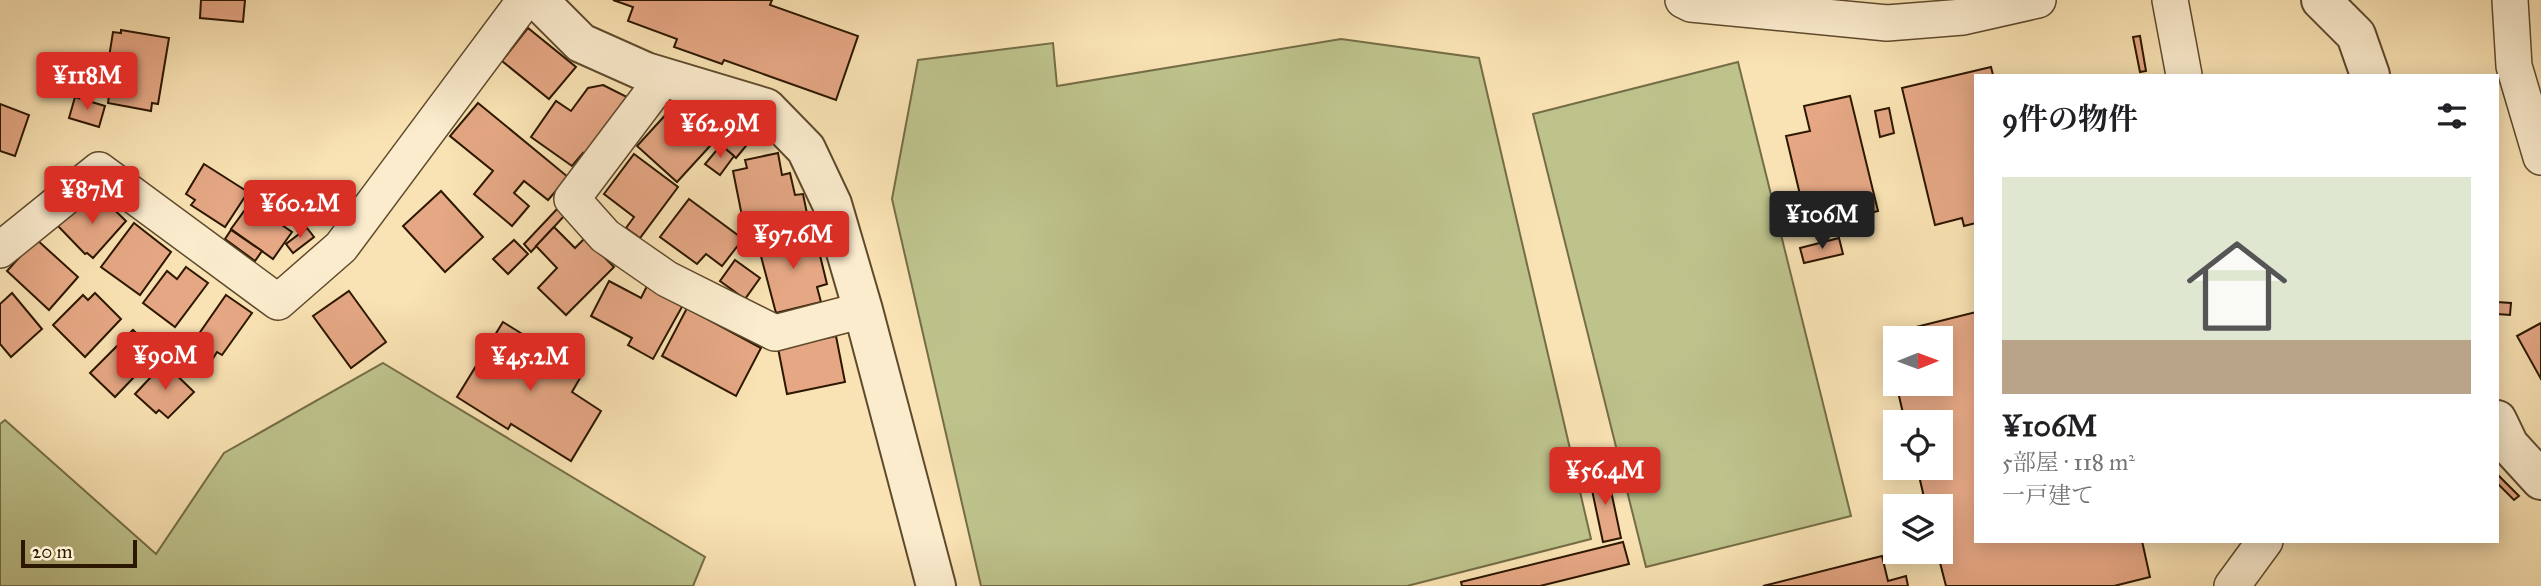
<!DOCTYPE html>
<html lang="ja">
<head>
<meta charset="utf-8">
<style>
  :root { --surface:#fff; --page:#f6f6f6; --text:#202124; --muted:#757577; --line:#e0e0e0; --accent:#d93025 }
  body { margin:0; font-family:"IM FELL Great Primer","Noto Serif JP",serif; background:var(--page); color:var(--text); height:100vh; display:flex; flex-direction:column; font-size:26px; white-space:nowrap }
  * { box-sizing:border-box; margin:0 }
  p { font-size:23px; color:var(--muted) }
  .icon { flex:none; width:38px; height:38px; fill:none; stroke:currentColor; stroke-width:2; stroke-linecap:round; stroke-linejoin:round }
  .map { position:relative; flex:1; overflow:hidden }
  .side { position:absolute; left:1974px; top:74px; width:525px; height:469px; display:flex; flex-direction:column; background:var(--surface); border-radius:0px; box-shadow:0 4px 18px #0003 }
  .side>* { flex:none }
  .needle { width:46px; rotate:89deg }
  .tools { position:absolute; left:1883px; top:326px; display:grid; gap:14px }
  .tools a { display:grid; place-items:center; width:70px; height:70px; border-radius:0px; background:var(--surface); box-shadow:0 4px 18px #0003; font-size:35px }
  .scale { position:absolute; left:21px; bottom:18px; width:116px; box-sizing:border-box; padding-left:7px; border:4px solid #2c1700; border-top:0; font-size:19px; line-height:24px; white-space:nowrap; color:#2c1700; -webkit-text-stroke:5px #fbecce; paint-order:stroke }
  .price { position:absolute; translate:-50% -60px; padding:0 16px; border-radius:7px; background:var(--accent); color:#fff; font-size:23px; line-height:46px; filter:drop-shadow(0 2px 4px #0008) }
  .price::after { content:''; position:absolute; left:50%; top:42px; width:21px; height:16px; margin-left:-10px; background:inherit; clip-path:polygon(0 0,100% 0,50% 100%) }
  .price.selected { background:#222; color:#fff }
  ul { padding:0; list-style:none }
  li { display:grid; align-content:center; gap:14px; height:371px; padding:0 28px }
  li+li { border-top:2px solid var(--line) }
  li span { display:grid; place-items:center; height:217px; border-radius:0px; color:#555 }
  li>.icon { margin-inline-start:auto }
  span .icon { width:126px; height:126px; fill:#fffc; stroke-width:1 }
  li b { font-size:30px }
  h2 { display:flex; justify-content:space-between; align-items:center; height:84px; padding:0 28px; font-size:30px }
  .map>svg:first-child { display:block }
</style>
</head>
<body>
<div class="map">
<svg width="2541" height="586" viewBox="0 0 2541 586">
  <rect width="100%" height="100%" fill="#f9e2b3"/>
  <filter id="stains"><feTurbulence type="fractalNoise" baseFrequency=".00286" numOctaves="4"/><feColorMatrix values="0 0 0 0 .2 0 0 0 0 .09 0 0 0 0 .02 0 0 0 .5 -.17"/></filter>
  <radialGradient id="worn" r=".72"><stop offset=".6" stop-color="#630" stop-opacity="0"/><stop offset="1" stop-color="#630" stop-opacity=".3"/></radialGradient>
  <g fill="#bec38c" stroke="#756d46" stroke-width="2">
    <path d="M1341,39L1479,58L1591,539L1407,586H981L892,199L918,60L1053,43L1057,86Z"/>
    <path d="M1738,62L1851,516L1646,567L1533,114Z"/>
    <path d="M383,363L705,557L693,586H0V424L5,420L156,554L224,453Z"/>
  </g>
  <g fill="#e5a784" stroke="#2c1700" stroke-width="2">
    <path d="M201,0H245L243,22L200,18Z"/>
    <path d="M613,0H772L770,5L858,36L836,100L724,60L722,64L674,47L677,39L628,21L633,7Z"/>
    <path d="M528,28L576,67L549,99L502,61Z"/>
    <path d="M121,30L169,38L158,104L152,103L151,111L108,103L109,96L103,95L113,32L121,33Z"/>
    <path d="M2140,36L2146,71L2140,72L2133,37Z"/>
    <path d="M1991,67L1993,75H1976V223L1964,226L1962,218L1935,225L1902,88Z"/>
    <path d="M603,85L629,98L585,156L583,153L572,166L531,137L556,101L571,111L588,88Z"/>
    <path d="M1850,96L1878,211L1808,228L1786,136L1810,131L1804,106Z"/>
    <path d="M75,97L105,106L99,127L69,118Z"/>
    <path d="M478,103L568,177L548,200L524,181L514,193L529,206L512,226L474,194L493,171L450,136Z"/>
    <path d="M0,104L29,115L15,156L0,151Z"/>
    <path d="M1889,108L1894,133L1880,137L1875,111Z"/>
    <path d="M670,110L710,146L677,182L637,146Z"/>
    <path d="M735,127L751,140L736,158L721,145Z"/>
    <path d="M721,145L734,156L720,175L705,164Z"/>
    <path d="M778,153L782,175L790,173L795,195L803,194L810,228L757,239L752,214L742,216L733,171L747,168L745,160Z"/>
    <path d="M634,154L678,187L640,238L626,228L634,217L604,194Z"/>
    <path d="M204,164L248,192L225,227L191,205L195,200L186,194Z"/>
    <path d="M441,191L483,237L445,272L403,226Z"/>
    <path d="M100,196L126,221L93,258L87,253L85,254L57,225L77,204L86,211Z"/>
    <path d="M689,199L743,239L722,266L706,254L697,264L660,237Z"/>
    <path d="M250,203L292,232L273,259L231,229Z"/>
    <path d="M558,208L565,215L531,252L524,244Z"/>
    <path d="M134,223L171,252L140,295L101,267Z"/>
    <path d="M554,227L575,248L585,238L614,267L566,315L538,288L557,268L536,246Z"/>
    <path d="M307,228L314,237L293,253L286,244Z"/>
    <path d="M231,230L262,251L255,261L225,239Z"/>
    <path d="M814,231L827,284L817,287L821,302L776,313L758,245Z"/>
    <path d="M1839,238L1843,254L1804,263L1800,248Z"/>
    <path d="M36,239L78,277L49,310L7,271Z"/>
    <path d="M514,240L528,254L508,274L493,259Z"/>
    <path d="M735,260L760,278L745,299L720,281Z"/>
    <path d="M186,267L208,283L175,327L143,303L167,271L177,279Z"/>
    <path d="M609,281L641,298L647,286L683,305L653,359L628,345L632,338L591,316Z"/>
    <path d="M349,291L386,342L351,368L313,316Z"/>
    <path d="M12,293L42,329L11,357L0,344V304Z"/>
    <path d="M95,293L121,319L85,357L53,325L83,295L88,300Z"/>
    <path d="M226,295L252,313L222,355L217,352L212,360L195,347L200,341L196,338Z"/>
    <path d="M2497,302L2511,303L2510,315L2497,314Z"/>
    <path d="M687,308L761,348L736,396L662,356Z"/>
    <path d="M1976,312V541H2142L2150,577L2114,586H1946L1937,551H1941V506H1926L1917,467H1941V422H1905L1896,383H1941V338H1895V382L1884,335Z"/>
    <path d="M503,322L556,355L552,361L580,378L572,392L601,411L571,461L511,424L508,429L457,397Z"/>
    <path d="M2541,323V379L2517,336Z"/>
    <path d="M133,330L157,353L115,397L90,373Z"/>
    <path d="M836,336L845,382L787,394L778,348Z"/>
    <path d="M164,363L194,392L168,418L159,410L156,413L135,394Z"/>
    <path d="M1607,472L1621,538L1603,542L1589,476Z"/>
    <path d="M2498,475L2519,496L2514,500L2497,483Z"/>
    <path d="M1623,542L1629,564L1540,586H1462L1461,582Z"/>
    <path d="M1882,556L1888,581L1906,576L1908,586H1763Z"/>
  </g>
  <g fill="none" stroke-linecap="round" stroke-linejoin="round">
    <defs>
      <g id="minor">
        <path d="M1683,0L1691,4L1887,23L1963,17L2038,0"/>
        <path d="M2170,0L2184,75"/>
        <path d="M2510,0L2514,66L2541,157"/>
        <path d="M664,77L572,199L605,236L667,279L775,333L863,310"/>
        <path d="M0,250L99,170L278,302L341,247L525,0"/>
        <path d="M2232,586L2265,541"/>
      </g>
      <g id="tertiary">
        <path d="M538,0L581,43L646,72L766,108L806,149L832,204L863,310L936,586"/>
        <path d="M2321,0L2356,35L2370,75"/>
        <path d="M2497,420L2509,445L2541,480"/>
      </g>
    </defs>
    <use href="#minor" stroke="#5f4a2d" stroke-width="38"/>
    <use href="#tertiary" stroke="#5f4a2d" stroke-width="42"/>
    <use href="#minor" stroke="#fbecce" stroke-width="35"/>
    <use href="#tertiary" stroke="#fbecce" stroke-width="38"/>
  </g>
  <rect width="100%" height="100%" filter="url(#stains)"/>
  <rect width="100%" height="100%" fill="url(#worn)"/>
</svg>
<div class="tools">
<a><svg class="needle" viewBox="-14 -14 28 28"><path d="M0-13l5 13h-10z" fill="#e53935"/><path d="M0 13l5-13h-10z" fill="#757577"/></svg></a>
<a><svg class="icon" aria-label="locate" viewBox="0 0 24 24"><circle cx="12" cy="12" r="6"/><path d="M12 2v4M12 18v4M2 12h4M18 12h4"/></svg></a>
<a><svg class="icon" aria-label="layers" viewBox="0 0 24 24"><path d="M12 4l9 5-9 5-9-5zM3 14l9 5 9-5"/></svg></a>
</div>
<div class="scale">20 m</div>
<b class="price" style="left:87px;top:112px">¥118M</b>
<b class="price" style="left:720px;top:160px">¥62.9M</b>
<b class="price" style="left:92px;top:226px">¥87M</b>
<b class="price" style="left:300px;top:240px">¥60.2M</b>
<b class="price selected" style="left:1822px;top:251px">¥106M</b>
<b class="price" style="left:793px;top:271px">¥97.6M</b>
<b class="price" style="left:165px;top:392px">¥90M</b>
<b class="price" style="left:530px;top:393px">¥45.2M</b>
<b class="price" style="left:1605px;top:507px">¥56.4M</b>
<section class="side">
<h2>9件の物件<svg class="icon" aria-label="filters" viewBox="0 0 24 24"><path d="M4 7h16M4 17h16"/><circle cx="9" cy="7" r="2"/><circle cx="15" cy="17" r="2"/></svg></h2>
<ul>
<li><span style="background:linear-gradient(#dfe7d0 75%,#b9a48a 0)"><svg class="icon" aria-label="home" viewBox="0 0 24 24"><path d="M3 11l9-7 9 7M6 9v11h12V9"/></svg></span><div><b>¥106M</b><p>5部屋 · 118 m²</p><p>一戸建て</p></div></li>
</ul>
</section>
</div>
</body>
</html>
